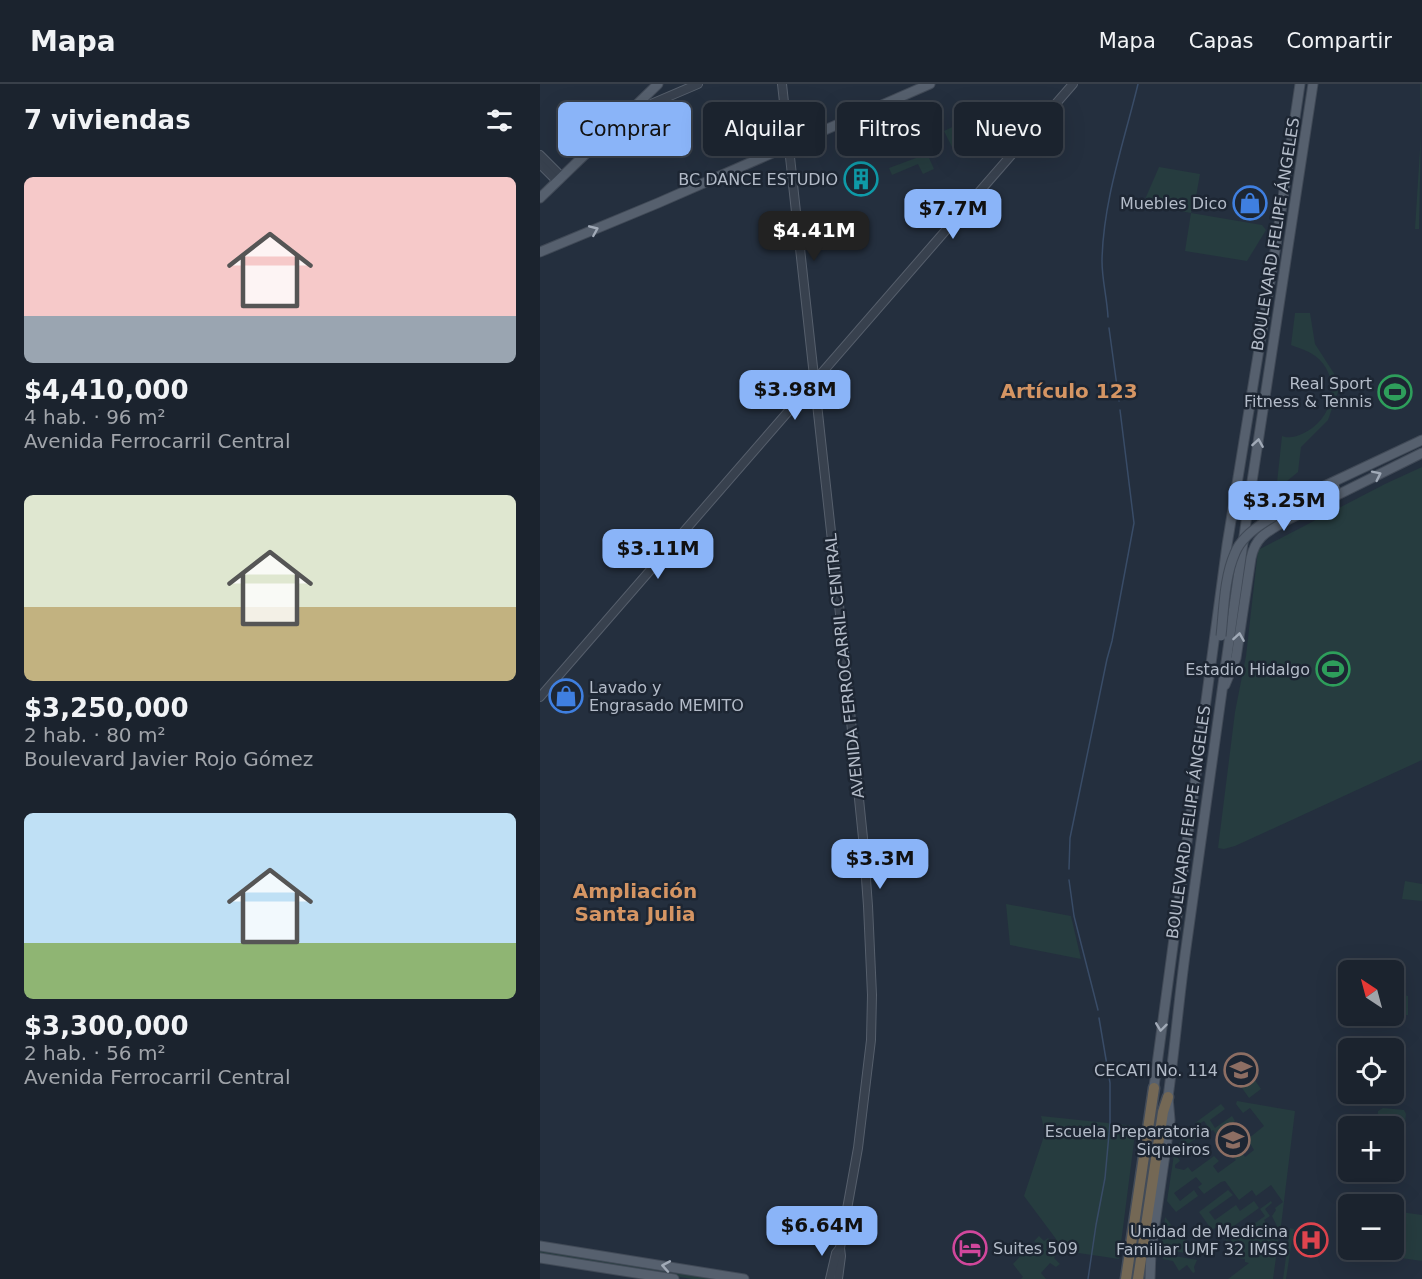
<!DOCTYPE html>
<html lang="es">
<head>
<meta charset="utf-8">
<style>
  :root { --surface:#1b232e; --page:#282f3a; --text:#f1f3f6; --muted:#a0a4aa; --line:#39404a; --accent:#8ab4f8 }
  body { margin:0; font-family:"DejaVu Sans",sans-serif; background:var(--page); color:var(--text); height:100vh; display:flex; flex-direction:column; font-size:22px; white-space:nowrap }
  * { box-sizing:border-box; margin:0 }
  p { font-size:20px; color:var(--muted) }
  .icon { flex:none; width:33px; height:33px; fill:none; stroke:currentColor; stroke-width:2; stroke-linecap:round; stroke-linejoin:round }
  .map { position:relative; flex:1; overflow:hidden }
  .side { display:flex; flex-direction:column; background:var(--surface); width:540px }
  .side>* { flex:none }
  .banner { position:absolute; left:18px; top:18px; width:570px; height:54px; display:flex; gap:12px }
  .needle { width:39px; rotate:324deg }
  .fabs { position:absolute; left:798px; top:876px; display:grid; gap:12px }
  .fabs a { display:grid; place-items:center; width:66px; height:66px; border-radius:9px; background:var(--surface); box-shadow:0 6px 24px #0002,0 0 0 2px var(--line); font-size:30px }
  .price { position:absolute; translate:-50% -51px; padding:0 14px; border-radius:12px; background:var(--accent); color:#111; font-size:20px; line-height:39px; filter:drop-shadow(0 2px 3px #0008) }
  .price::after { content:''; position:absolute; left:50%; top:36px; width:18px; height:14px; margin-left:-9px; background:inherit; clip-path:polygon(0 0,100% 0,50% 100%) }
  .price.current { background:#222; color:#fff }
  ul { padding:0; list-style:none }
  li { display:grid; align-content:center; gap:12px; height:318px; padding:0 24px }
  li span { display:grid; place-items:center; height:186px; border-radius:9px; color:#555 }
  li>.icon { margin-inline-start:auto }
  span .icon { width:108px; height:108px; fill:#fffc; stroke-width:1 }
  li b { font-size:26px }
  h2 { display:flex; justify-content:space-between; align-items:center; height:72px; padding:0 24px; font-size:26px }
  .tag { padding:0 21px; border-radius:9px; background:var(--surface); box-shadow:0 6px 24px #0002,0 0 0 2px var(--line); font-size:21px; line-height:54px }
  .tag.current { background:var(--accent); color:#111 }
  header { display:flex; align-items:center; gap:36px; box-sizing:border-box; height:84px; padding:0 30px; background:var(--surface); border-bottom:2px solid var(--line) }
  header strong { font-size:28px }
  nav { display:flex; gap:33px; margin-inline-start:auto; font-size:21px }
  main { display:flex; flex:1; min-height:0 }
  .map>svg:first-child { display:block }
</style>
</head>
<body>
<header>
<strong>Mapa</strong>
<nav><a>Mapa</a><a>Capas</a><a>Compartir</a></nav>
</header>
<main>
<section class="side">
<h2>7 viviendas<svg class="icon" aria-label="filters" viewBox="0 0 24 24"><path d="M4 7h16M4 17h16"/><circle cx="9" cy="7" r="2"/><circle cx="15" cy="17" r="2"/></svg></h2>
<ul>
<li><span style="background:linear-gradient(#f6c9c9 75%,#9aa5b1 0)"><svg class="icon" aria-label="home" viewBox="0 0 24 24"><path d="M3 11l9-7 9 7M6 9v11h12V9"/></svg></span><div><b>$4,410,000</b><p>4 hab. · 96 m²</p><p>Avenida Ferrocarril Central</p></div></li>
<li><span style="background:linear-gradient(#dfe7d0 60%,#c2b280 0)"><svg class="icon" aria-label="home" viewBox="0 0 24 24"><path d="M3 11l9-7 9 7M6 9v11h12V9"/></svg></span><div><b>$3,250,000</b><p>2 hab. · 80 m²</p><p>Boulevard Javier Rojo Gómez</p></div></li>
<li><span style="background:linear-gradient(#bfe0f5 70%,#8fb573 0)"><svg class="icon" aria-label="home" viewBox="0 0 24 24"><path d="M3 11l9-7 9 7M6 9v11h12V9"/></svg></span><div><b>$3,300,000</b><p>2 hab. · 56 m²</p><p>Avenida Ferrocarril Central</p></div></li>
</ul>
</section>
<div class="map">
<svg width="882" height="1195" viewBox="0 0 882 1195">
  <rect width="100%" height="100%" fill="#242f3e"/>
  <g fill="#263c3f">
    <path d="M880,0H882L879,145H875L881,49Z"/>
    <path d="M425,37L434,55L412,63L404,47Z"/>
    <path d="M385,65L394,85L383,90L378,80L352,91L349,84L376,74L374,69Z"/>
    <path d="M619,83L660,90L654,124H652L651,129L722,141L726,146L707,177L645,167L651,129L603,120Z"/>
    <path d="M755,229H770L775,260L795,291L798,308L788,336L761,363L758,388L747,397L739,414L736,408L742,352C749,355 758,352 764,349C792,336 802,298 779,275C770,267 761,265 751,261Z"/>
    <path d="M882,383V676L695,762L684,765L678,764L695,628L706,572L718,466L845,400Z"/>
    <path d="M865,797L882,800V817L862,815Z"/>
    <path d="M466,820L531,832L541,875L470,861Z"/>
    <path d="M854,909L868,912V931H854Z"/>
    <path d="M707,985L721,1005L709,1014L695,994Z"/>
    <path d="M697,1017L755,1027L741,1142L738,1144L732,1132L736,1126L735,1124L743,1118L731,1101L716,1112L712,1106L699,1116L685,1097L681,1098L664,1110L658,1103L662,1100L656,1093L634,1109L640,1117L654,1106L658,1112L636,1128L627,1117L635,1064L643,1055L654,1046L658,1053L635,1069L640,1077L635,1081V1084L644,1086L648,1083L652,1088L674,1072L679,1077L673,1082L678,1089L696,1076L692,1071L700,1066L705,1073L714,1066L708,1056L704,1058L700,1053L705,1049L709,1054L724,1042L710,1024L703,1029L696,1020Z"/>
    <path d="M681,1020L685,1025L670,1036L675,1044L692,1032L695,1037L676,1050L673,1046L671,1047L664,1037L657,1041L655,1039Z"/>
    <path d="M843,1024L864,1026L866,1030L864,1047L859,1050L854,1049V1042H837L838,1027Z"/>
    <path d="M501,1032L596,1042L579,1175L525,1167L523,1164L515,1171L514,1174L520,1180L516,1183L510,1179L501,1189L506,1195H481L483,1193L473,1180L487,1165L492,1170L495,1168L497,1169L501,1164L494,1157L499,1152L504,1157L508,1154L512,1159L516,1155L484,1112L505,1049Z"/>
    <path d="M688,1106L693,1111L669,1128L675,1136L696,1121L700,1127L714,1117L719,1124L684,1149L678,1142L672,1146L659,1128Z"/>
    <path d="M731,1117L732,1119L725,1125L730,1132L724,1136L735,1152H739L733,1195H688L709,1179L705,1178V1175L698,1174L683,1152L685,1151L690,1157L725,1132L720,1125Z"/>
    <path d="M861,1128L882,1131V1177L854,1173Z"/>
    <path d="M625,1133L632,1142L626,1146L632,1155L640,1149L657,1171L621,1165Z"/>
    <path d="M750,1144L754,1145L753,1152L770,1155L769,1158L752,1156L746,1195H743Z"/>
    <path d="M0,1167L179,1195H152L0,1171Z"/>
    <path d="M624,1170L657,1176L654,1183L655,1188L653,1189L647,1181L639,1187L633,1177L623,1175Z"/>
  </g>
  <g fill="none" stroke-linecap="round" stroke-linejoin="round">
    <g stroke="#394c67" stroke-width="1.5">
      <path d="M568,233C567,214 562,196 562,177C563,117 584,58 598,0"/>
      <path d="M569,244L579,317"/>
      <path d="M529,785L530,754L567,575L572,557L594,439L580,326"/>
      <path d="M529,796L534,832L558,926"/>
      <path d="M548,1195L556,1141L565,1094L570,1039V999L559,934"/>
    </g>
    <defs>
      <g id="minor">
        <path d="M242,0L301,539L323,754L328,822L332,911L331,956L318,1064L300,1164L301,1172L298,1195"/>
        <path d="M90,29L158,0"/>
        <path d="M0,71L22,93"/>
        <path d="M0,80L17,97"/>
        <path d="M0,613L533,0"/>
        <path d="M290,1195L296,1169L300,1164"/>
      </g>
      <g id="major">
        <path d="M0,114L118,0"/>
        <path d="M0,168L118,119L390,0"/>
        <path d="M709,417L717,427L725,430L882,356"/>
        <path d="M685,601L696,574L711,474C716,451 729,447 747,436L882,369"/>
        <path d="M613,1010L687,461L735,167L760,0"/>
        <path d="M0,1162L204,1195"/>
        <path d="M0,1174L134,1195"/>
        <path d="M610,1195L611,1167L630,1036L628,1013C635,963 639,913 646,864C666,714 688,566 709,417L773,0"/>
      </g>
      <g id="highway">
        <path d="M586,1195L614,1004"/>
        <path d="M598,1195L623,1028L628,1013"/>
      </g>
    </defs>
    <use href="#minor" stroke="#565f6c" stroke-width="10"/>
    <use href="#major" stroke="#414a57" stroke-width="11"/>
    <use href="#highway" stroke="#434c59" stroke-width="13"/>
    <use href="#minor" stroke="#38414e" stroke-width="8"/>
    <use href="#major" stroke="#56606e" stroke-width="9"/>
    <use href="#highway" stroke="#746855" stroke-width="10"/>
    <defs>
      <path id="major-bridge" d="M681,552C684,525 684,494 695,469C707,438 765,418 795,403"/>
    </defs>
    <use href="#major-bridge" stroke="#414a57" stroke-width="11" stroke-linecap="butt"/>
    <use href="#major-bridge" stroke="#56606e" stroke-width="9"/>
  </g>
  <defs><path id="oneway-chevron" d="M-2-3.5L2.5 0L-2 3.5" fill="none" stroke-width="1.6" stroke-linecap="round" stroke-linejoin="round" transform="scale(1.5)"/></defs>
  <g stroke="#a1aab7">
    <use href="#oneway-chevron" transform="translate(54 146) rotate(-23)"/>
    <use href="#oneway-chevron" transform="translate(718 359) rotate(-81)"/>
    <use href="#oneway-chevron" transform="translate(837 391) rotate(-26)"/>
    <use href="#oneway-chevron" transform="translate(699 553) rotate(-81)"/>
    <use href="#oneway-chevron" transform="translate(621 943) rotate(97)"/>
    <use href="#oneway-chevron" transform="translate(126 1182) rotate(-170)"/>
  </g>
  <defs>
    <symbol id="building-ring" viewBox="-11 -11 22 22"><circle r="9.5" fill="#1d2633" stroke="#0f9aa8" stroke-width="1.5"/><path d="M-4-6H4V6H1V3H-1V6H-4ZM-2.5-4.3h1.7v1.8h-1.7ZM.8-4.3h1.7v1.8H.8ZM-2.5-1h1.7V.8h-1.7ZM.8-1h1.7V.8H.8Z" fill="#0f9aa8"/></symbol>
    <symbol id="shop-ring" viewBox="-11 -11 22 22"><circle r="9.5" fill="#1d2633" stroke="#3f7fe0" stroke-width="1.5"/><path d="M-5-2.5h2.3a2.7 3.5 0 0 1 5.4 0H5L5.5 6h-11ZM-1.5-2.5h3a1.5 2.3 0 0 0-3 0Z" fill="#3f7fe0"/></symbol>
    <symbol id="stadium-ring" viewBox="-11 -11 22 22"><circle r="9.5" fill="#1d2633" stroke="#2e9e5b" stroke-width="1.5"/><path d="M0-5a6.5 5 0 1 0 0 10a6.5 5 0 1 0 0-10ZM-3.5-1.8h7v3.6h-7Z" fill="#2e9e5b"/></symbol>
    <symbol id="school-ring" viewBox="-11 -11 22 22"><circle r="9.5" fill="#1d2633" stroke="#8d6e63" stroke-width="1.5"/><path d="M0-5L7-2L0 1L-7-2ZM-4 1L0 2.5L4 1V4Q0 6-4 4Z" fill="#8d6e63"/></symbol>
    <symbol id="hospital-ring" viewBox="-11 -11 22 22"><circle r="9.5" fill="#1d2633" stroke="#e0444e" stroke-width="1.5"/><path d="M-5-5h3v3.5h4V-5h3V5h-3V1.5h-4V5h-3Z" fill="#e0444e"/></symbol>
    <symbol id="hotel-ring" viewBox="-11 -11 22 22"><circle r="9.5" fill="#1d2633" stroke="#d1479c" stroke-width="1.5"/><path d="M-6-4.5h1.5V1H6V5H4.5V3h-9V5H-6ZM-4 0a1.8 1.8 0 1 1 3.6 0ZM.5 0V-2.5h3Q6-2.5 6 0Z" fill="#d1479c"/></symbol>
  </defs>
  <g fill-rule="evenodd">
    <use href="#building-ring" x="302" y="76" width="38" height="38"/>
    <use href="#shop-ring" x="691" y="100" width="38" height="38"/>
    <use href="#stadium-ring" x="836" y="289" width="38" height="38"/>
    <use href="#stadium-ring" x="774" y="566" width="38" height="38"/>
    <use href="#shop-ring" x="7" y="593" width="38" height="38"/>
    <use href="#school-ring" x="682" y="967" width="38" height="38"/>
    <use href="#school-ring" x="674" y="1037" width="38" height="38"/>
    <use href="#hospital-ring" x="752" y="1137" width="38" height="38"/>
    <use href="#hotel-ring" x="411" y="1145" width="38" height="38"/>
  </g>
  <g text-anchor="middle" stroke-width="5" stroke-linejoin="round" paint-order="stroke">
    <g font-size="16" fill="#b4bcc9" stroke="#1d2633" text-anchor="end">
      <text x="298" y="101">BC DANCE ESTUDIO</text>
      <text x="687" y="125">Muebles Dico</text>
      <text x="832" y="305">Real Sport<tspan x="832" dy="18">Fitness &amp; Tennis</tspan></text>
      <text x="770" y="591">Estadio Hidalgo</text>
      <text x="49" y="609" text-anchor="start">Lavado y<tspan x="49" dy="18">Engrasado MEMITO</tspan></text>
      <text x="678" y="992">CECATI No. 114</text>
      <text x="670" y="1053">Escuela Preparatoria<tspan x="670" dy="18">Siqueiros</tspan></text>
      <text x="748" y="1153">Unidad de Medicina<tspan x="748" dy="18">Familiar UMF 32 IMSS</tspan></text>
      <text x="453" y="1170" text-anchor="start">Suites 509</text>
    </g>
    <g font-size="16" fill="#b4bcc9" stroke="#1d2633">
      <text transform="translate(735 150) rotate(-81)" y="6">BOULEVARD FELIPE ÁNGELES</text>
      <text transform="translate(304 582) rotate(-96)" y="6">AVENIDA FERROCARRIL CENTRAL</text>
      <text transform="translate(648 738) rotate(-82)" y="6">BOULEVARD FELIPE ÁNGELES</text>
    </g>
    <g font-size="20" font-weight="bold" fill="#d59563" stroke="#1d2633">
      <text x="529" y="314">Artículo 123</text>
      <text x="95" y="814">Ampliación<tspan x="95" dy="23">Santa Julia</tspan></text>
    </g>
  </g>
</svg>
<div class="fabs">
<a><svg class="needle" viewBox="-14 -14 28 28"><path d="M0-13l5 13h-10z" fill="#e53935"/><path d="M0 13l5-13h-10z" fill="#a0a4aa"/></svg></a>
<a><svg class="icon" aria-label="locate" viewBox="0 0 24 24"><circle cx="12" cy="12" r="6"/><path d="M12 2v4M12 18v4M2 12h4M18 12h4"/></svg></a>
<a>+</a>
<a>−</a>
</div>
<b class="price" style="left:413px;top:156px">$7.7M</b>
<b class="price current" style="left:274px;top:178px">$4.41M</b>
<b class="price" style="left:255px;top:337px">$3.98M</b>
<b class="price" style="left:744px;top:448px">$3.25M</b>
<b class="price" style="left:118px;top:496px">$3.11M</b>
<b class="price" style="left:340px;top:806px">$3.3M</b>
<b class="price" style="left:282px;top:1173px">$6.64M</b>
<div class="banner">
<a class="tag current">Comprar</a>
<a class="tag">Alquilar</a>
<a class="tag">Filtros</a>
<a class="tag">Nuevo</a>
</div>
</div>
</main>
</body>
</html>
